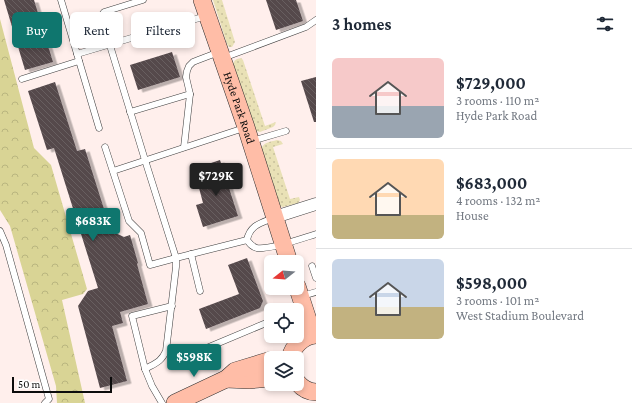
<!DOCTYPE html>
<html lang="en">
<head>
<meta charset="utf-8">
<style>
  :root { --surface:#fff; --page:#f2f2f3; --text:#1f2937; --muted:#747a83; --line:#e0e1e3; --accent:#0f766e }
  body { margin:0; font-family:"Crimson Pro",serif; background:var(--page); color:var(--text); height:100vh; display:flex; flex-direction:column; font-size:15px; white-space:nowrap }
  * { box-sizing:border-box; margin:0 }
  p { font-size:13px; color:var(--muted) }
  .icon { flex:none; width:22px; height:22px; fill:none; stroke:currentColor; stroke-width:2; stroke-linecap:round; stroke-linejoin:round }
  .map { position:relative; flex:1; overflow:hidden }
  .side { display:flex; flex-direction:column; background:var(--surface); width:316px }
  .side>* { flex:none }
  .banner { position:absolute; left:12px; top:12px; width:244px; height:36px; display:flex; gap:8px }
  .needle { width:26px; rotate:253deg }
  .fabs { position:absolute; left:264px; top:255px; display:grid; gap:8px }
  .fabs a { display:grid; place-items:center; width:40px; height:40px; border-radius:6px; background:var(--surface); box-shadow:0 2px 6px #0003; font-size:20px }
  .scale { position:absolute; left:12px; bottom:10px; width:100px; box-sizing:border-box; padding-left:4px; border:2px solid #0c0c0c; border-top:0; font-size:11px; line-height:14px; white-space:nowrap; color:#0c0c0c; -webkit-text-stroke:3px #fff; paint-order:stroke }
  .price { position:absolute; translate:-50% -34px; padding:0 9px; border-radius:4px; background:var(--accent); color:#fff; font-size:13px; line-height:26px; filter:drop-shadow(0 1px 2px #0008) }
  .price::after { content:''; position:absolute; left:50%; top:24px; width:12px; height:9px; margin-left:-6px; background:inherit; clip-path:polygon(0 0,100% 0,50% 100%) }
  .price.selected { background:#222; color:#fff }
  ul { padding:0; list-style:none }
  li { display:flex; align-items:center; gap:12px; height:100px; padding:0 16px }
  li+li { border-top:1px solid var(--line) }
  li span { display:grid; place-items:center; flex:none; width:112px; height:80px; border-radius:6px; color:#555 }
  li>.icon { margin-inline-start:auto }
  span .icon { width:48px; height:48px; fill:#fffc; stroke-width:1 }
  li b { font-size:17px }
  h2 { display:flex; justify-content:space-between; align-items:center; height:48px; padding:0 16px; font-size:17px }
  .chip { padding:0 14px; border-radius:6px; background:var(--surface); box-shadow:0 2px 6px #0003; font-size:14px; line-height:36px }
  .chip.selected { background:var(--accent); color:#fff }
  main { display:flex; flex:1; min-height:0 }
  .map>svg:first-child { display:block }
</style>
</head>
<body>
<main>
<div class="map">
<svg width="316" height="403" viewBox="0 0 316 403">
  <defs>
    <pattern id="grass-dots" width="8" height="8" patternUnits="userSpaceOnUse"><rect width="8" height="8" fill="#e9e1b6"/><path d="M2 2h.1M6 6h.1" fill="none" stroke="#c7c09b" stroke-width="1.8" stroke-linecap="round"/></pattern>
    <pattern id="forest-crowns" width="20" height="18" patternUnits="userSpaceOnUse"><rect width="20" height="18" fill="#d9d495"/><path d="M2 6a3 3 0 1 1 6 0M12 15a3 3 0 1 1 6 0" fill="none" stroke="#b9b57f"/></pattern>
    <pattern id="building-back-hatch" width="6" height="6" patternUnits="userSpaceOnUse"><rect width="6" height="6" fill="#55494c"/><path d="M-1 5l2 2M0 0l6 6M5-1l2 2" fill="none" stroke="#685f61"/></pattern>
    <filter id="shadow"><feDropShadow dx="4.5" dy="2.5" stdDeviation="0" flood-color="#0004"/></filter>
  </defs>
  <rect width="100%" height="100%" fill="#ffefec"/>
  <g fill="url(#grass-dots)">
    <path d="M213,0H222L235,42L232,47H229L227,44Z"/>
    <path d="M241,58L243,60L265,126L276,122L275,125L273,127L260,132L256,131L254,129L233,65C234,60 236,59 241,58Z"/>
    <path d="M277,140L281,141L283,144L273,147L290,199L299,197L300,200L298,203L283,207L280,206L261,151C262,142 270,142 277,140Z"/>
  </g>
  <path fill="url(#forest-crowns)" d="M0,19L34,148L51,165L87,289L83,294L62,300L85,403H57L56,386L10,226L0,210Z"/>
  <g fill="url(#building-back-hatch)" filter="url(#shadow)">
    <path d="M4,0H34L53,62L25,70Z"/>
    <path d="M266,0H296L303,21L276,30Z"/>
    <path d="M172,52L180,77L138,90L130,65Z"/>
    <path d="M316,77V122H314L301,81Z"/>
    <path d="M55,82L77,151L85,149L111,231L124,237L130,235L138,263L137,264L148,304L120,312L123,323L112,326L127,381L100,388L78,306L88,291L98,288L54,148L47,150L28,91Z"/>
    <path d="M220,160L238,216L203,227L196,205L203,203L199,188L208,185L202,166Z"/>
    <path d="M247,258L263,301L260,308L206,329L199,309L239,294L228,265Z"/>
  </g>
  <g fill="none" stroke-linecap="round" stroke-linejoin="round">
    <defs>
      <g id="lane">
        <path d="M61,0L99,128"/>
        <path d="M143,0L104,12L101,16L145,160L176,258L247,240"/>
        <path d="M77,54L206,16"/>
        <path d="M223,58L306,27L316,20"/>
        <path d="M22,79L79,61"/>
        <path d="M130,112L190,94"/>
        <path d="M252,141L286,131"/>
        <path d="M105,147L129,221L141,233L150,265L176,258V267L166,351C161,362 156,363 145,369"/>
        <path d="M184,147L190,94L186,77L187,71L189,66L193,62L198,60L219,52"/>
        <path d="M113,171L244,128"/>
        <path d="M273,218C261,223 250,225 247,240C250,244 252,247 257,248C270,250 303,238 316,234"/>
        <path d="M0,231L6,245L49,399L45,403"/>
        <path d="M191,254L200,291"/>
        <path d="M312,266L316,278"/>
        <path d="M302,296L316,292"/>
        <path d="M284,310L301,304"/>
        <path d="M197,352L271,321"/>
        <path d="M162,403L152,386L145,369L132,316L172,306"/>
      </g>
      <path id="street" d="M275,217L316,204"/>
      <g id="secondary">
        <path id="s1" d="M202,0L246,127L289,262"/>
        <path d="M297,286L313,335"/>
        <path d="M290,358C293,346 303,336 316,335"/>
        <path d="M226,379L249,380L271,378"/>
        <path d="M297,382C302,388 308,392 316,392"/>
        <path d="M175,403L226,379L235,371L271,360"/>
      </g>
    </defs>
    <use href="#lane" stroke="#3f3f3f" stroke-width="7"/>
    <use href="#street" stroke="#3f3f3f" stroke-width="13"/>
    <use href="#secondary" stroke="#2e2e2e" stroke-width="18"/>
    <use href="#lane" stroke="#fff" stroke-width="6"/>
    <use href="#street" stroke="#fff" stroke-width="12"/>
    <use href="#secondary" stroke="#ffbda7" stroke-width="17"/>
  </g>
  <g text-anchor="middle" stroke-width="4" stroke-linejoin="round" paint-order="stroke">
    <g font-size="12" fill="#0c0c0c" stroke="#fff">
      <text dy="4" stroke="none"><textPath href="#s1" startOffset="114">Hyde Park Road</textPath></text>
    </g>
  </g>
</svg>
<div class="fabs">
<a><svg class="needle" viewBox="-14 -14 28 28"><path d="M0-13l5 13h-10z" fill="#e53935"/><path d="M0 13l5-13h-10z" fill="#747a83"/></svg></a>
<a><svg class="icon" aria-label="locate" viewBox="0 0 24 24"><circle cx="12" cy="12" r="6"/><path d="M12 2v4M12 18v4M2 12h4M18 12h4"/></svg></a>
<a><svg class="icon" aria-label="layers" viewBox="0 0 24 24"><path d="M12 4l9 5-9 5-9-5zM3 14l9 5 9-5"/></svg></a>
</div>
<div class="scale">50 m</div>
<b class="price selected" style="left:216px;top:197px">$729K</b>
<b class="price" style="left:93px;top:242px">$683K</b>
<b class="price" style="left:194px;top:378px">$598K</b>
<div class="banner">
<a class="chip selected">Buy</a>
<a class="chip">Rent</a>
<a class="chip">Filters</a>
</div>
</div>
<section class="side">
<h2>3 homes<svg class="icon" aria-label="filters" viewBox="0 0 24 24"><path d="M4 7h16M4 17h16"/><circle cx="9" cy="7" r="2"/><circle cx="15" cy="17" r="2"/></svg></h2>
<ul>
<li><span style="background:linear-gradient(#f6c9c9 60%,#9aa5b1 0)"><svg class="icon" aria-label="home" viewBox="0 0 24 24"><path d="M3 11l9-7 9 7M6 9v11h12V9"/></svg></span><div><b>$729,000</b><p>3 rooms · 110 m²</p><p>Hyde Park Road</p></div></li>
<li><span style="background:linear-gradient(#ffd9b3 70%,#c2b280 0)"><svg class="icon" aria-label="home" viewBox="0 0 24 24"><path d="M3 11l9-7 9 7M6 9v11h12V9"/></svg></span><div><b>$683,000</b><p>4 rooms · 132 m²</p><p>House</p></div></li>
<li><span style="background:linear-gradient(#c9d6e8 60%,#c2b280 0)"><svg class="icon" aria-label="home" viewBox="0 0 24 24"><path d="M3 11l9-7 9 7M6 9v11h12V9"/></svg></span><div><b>$598,000</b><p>3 rooms · 101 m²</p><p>West Stadium Boulevard</p></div></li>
</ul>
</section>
</main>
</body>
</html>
